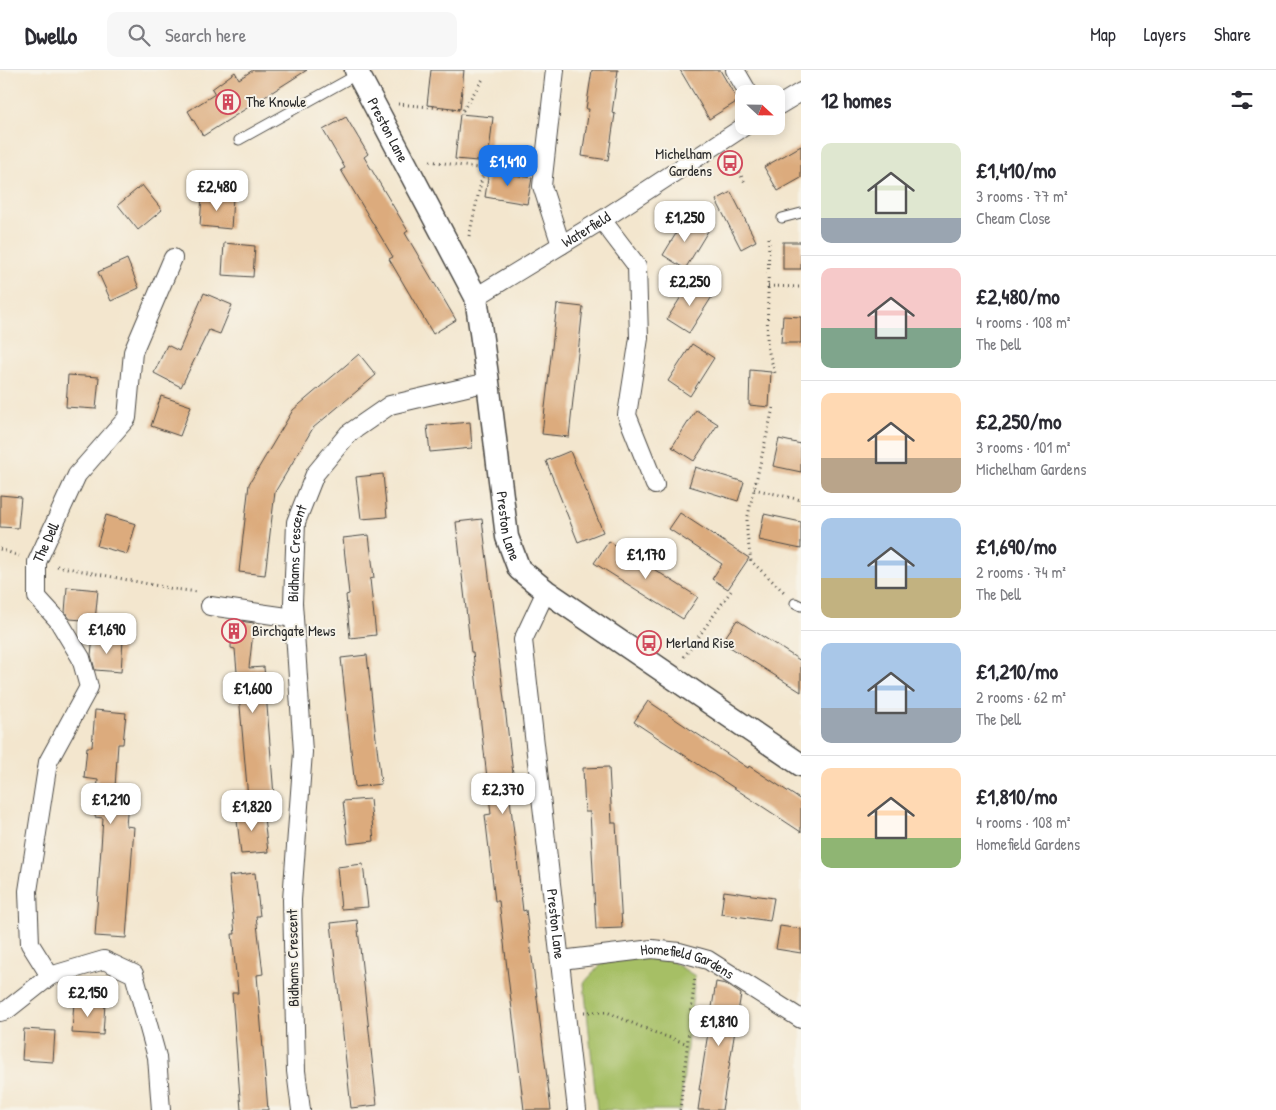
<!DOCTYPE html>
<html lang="en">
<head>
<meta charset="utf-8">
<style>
  :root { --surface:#fff; --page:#f7f7f7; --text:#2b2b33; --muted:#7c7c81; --line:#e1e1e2; --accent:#1a73e8 }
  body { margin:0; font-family:"Patrick Hand",sans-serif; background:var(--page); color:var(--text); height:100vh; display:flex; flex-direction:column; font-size:19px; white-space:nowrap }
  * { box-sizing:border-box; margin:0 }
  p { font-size:16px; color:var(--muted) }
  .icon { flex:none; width:28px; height:28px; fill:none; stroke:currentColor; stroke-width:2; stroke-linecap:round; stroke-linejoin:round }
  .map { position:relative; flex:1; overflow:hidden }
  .details { display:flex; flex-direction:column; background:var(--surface); width:475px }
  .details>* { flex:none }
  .needle { width:32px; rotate:112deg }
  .tools { position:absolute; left:735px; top:15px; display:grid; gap:10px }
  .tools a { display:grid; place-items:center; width:50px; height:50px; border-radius:10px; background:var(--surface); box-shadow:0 2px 12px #0003; font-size:25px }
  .price { position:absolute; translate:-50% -42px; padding:0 11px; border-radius:10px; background:#fff; color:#222; font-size:16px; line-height:32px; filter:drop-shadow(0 1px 2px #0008) }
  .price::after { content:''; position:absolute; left:50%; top:30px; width:15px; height:11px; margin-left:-8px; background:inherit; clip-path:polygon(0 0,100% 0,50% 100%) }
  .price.on { background:var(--accent); color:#fff }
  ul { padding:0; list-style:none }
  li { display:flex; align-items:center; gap:15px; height:125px; padding:0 20px }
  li+li { border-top:1px solid var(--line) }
  li span { display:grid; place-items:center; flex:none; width:140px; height:100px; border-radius:10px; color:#555 }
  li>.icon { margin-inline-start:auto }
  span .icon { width:60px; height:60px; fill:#fffc; stroke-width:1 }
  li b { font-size:21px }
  h2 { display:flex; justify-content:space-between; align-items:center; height:60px; padding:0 20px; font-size:21px }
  header { display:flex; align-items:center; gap:30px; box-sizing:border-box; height:70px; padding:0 25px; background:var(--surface); border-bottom:1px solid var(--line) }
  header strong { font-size:24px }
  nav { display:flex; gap:28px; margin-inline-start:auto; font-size:18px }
  .search { width:350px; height:45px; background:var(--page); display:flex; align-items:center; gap:12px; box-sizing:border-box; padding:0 18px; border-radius:10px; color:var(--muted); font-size:19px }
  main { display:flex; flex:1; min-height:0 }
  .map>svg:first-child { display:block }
</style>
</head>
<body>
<header>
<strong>Dwello</strong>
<div class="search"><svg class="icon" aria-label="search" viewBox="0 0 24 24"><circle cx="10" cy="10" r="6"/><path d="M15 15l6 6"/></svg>Search here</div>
<nav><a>Map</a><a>Layers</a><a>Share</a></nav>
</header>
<main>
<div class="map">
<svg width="801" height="1040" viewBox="0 0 801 1040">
  <rect width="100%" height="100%" fill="#f7f3e8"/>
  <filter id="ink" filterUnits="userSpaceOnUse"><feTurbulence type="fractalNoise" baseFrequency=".02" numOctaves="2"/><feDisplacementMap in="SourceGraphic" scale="10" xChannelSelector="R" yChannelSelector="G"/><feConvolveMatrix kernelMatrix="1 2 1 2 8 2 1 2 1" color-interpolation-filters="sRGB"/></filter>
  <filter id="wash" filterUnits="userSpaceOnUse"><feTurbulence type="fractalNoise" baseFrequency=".0096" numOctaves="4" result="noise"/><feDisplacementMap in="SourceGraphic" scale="20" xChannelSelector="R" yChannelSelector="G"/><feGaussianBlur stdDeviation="1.12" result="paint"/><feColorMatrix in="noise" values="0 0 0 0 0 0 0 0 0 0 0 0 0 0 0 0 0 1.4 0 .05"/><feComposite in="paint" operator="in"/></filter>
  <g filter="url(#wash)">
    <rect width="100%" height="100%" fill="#f3e6ce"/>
    <path fill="#a6bf65" stroke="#687548" d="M652,879L695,906L680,1040H597L584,913L609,885Z"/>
    <g id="blocks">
      <g fill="#dcab7d">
        <path d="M253,0H307L203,66L188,41L215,24L212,19L235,2L239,9Z"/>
        <path d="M431,0H464L460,39L427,35Z"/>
        <path d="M592,0H618L612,43L615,44L608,90L582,86L589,39H586Z"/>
        <path d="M680,0H720L738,31L709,49Z"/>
        <path d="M460,44L493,47L488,92L455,89Z"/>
        <path d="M346,47L368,84L364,87L408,161L405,163L456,250L433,264L389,189L393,187L341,100L345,98L323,60Z"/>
        <path d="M801,76V108L778,121L764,97Z"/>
        <path d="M489,101L532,108L527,134L485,127Z"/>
        <path d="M142,115L162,140L138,160L118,135Z"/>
        <path d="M731,122L756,171L741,179L716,130Z"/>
        <path d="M202,125L233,127L231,159L200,156Z"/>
        <path d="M686,147L708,161L685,199L663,185Z"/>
        <rect x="783" y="172" width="18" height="27"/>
        <path d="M224,173L255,176L253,207L222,205Z"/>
        <path d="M127,189L139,218L111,231L98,202Z"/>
        <path d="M691,211L713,225L689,263L667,249Z"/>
        <path d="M204,223L232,235L220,264L209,260L181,317L154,303L167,275L179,281Z"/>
        <path d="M557,234L583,237L569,367L542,364Z"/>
        <path d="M783,246L801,247V273H781Z"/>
        <path d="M692,274L714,288L690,326L668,311Z"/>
        <path d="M359,284L376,305L313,358L275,422L265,505L239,502L249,414L293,340Z"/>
        <path d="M750,300L771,302L769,337L749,335Z"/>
        <path d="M68,305L99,307L96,339L66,337Z"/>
        <path d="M161,326L191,336L180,366L151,356Z"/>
        <path d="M696,340L718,354L694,391L672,377Z"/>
        <path d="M470,352L472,378L430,382L427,356Z"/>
        <path d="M779,369L801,374V402L773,396Z"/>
        <path d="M570,381L603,462L578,472L546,391Z"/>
        <path d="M695,397L744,412L738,431L689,416Z"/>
        <path d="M383,404L387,447L361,449L356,407Z"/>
        <path d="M0,425L21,427L18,458L0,457Z"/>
        <path d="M680,443L749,488L728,519L712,509L722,494L669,459Z"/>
        <path d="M764,444L801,452V479L759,470Z"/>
        <path d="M106,445L136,454L127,484L97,476Z"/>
        <path d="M482,449L516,728L510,729L523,841L526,840L551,1040H524L499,831H495L485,745L491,744L473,582H471L456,452Z"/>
        <path d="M369,465L374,508L370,509L376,565L350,568L346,525L349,524L343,468Z"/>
        <path d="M609,471L698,527L683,549L594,493Z"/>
        <path d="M67,517L98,520L95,551L70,549L65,542Z"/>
        <path d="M232,550L254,553L249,598L264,597L274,726L248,728L235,579L231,578Z"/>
        <path d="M737,550L801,591V622L722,572Z"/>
        <path d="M93,568L123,570L121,602L95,600L91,585Z"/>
        <path d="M367,585L381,714L355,717L341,588Z"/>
        <path d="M648,631L748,698L749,696L801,730V762L634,652Z"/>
        <path d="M95,640L126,643L123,674H118L115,717L129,718L126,756L134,757L126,868L95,866L103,748L95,747L98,710L84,708L87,677H92Z"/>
        <path d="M609,697L612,753H616L622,858L596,859L590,742H585L583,698Z"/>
        <path d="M370,729L374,771L348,774L343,731Z"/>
        <path d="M263,739L268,782L241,784L236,742Z"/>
        <path d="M363,794L368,837L341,839L337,797Z"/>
        <path d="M255,803L260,846H256L263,904L257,905L268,1040H241L232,923H238L232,864H235L229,806Z"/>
        <path d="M724,821L774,828L770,851L721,844Z"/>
        <path d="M357,850L377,1035L351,1038L331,853Z"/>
        <path d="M780,856L801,859V883L776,879Z"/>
        <path d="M716,912L726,914L741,924L722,1040H698L701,1020H699Z"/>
        <path d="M74,931L105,933L103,965L72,963Z"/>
        <path d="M24,959L55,961L53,992L22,990Z"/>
      </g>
    </g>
  </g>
  <g filter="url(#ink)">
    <use href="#blocks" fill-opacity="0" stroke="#494743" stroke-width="1"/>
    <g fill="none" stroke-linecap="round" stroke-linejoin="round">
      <defs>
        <g id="service">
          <path d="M239,70L358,4"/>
          <path d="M782,148L801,143"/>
          <path d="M795,533L801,536"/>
        </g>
        <g id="minor">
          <path d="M555,0L542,116L561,175"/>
          <path d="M735,0L749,24"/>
          <path d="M776,37L801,22"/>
          <path d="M602,150L637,196L639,268L627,345L655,415"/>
          <path id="s1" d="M476,227L602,150L745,56"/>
          <path id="s2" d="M546,521L523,570L577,1040"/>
          <path d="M210,536L294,548"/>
          <path id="s3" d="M561,890L652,879L679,882L708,890L801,949"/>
          <path id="s4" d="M50,906L30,874L28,821L48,692L89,617L81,588L58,550L37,527V492L77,405L127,348L133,282L173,188"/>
          <path d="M0,942L7,940L50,906L104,890L134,904L157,987L161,1040"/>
          <path id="s5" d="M301,1040L296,1001L292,830L303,682L293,533L296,452L315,404L348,364L390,335L488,312"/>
        </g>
        <g id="tertiary">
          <path id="s6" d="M356,0L476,227L488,312L507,467L519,499L546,521L801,695"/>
        </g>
      </defs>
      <use href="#service" stroke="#494743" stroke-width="11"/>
      <use href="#minor" stroke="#494743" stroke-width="20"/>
      <use href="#tertiary" stroke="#494743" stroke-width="25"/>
      <g stroke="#494743" stroke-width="3" stroke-dasharray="1 4" stroke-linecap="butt">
        <path d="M398,34L463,40L483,9"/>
        <path d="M731,89L746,114"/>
        <path d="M430,91L484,99"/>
        <path d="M469,166L484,99L511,80"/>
        <path d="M769,168L767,276L775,303"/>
        <path d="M768,216L801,217"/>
        <path d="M773,338L747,450V464L751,491L784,522"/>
        <path d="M754,419L801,430"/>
        <path d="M0,479L19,486"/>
        <path d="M57,496L174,519L198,522"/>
        <path d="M684,587L731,521"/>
        <path d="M584,942H607L653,962L688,974"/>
        <path d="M680,1040L695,906"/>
      </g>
      <use href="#service" stroke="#fff" stroke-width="9"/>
      <use href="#minor" stroke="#fff" stroke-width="18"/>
      <use href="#tertiary" stroke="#fff" stroke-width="22"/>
    </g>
  </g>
  <defs>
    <symbol id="building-ring" viewBox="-11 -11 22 22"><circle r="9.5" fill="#f7f3e8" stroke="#d1495b" stroke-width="1.5"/><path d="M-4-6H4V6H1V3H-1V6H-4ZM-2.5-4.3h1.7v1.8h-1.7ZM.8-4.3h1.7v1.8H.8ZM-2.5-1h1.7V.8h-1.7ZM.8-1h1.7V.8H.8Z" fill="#d1495b"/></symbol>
    <symbol id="bus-ring" viewBox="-11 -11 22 22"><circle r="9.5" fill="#f7f3e8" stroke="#d1495b" stroke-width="1.5"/><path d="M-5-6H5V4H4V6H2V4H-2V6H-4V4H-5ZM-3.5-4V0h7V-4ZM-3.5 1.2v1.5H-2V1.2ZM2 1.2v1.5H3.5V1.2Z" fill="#d1495b"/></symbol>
  </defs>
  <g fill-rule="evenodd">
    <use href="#building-ring" x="214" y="18" width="28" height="28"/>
    <use href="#bus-ring" x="716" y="79" width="28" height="28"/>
    <use href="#building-ring" x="220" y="547" width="28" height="28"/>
    <use href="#bus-ring" x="635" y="559" width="28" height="28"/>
  </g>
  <g text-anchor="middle" stroke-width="4" stroke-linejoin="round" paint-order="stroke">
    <g font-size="15" fill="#2b2b2b" stroke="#f7f3e8" text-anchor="start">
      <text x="246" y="37">The Knowle</text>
      <text x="712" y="89" text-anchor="end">Michelham<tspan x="712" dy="17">Gardens</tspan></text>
      <text x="252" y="566">Birchgate Mews</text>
      <text x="666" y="578">Merland Rise</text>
    </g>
    <g font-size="15" fill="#2b2b2b" stroke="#f7f3e8">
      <text dy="5" stroke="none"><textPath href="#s6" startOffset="68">Preston Lane</textPath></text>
      <text dy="5" stroke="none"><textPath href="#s1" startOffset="129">Waterfield</textPath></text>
      <text dy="5" stroke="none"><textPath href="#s6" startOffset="488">Preston Lane</textPath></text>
      <text dy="5" stroke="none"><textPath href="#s4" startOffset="469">The Dell</textPath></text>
      <text dy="5" stroke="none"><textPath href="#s5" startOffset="558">Bidhams Crescent</textPath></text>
      <text dy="5" stroke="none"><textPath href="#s2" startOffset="340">Preston Lane</textPath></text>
      <text transform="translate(293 888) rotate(-91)" y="5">Bidhams Crescent</text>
      <text dy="5" stroke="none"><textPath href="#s3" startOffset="129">Homefield Gardens</textPath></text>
    </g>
  </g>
</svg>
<div class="tools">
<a><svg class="needle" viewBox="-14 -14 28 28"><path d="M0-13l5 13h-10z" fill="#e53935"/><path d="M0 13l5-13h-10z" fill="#7c7c81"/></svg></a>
</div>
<b class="price on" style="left:508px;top:117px">£1,410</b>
<b class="price" style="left:217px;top:142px">£2,480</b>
<b class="price" style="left:685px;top:173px">£1,250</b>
<b class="price" style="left:690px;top:237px">£2,250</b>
<b class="price" style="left:646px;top:510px">£1,170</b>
<b class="price" style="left:107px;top:585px">£1,690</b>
<b class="price" style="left:253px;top:644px">£1,600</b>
<b class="price" style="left:503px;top:745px">£2,370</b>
<b class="price" style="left:111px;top:755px">£1,210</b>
<b class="price" style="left:252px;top:762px">£1,820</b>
<b class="price" style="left:88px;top:948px">£2,150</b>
<b class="price" style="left:719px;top:977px">£1,810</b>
</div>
<section class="details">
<h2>12 homes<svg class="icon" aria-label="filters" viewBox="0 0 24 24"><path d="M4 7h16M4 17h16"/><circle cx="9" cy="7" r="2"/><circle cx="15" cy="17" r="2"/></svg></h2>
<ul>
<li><span style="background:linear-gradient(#dfe7d0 75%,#9aa5b1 0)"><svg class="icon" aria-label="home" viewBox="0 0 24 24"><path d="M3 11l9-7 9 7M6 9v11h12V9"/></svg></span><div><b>£1,410/mo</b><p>3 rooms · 77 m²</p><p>Cheam Close</p></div></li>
<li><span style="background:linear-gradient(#f6c9c9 60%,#7fa58c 0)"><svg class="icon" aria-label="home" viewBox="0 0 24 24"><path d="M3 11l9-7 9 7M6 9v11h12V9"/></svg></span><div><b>£2,480/mo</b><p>4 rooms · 108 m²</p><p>The Dell</p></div></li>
<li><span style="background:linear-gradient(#ffd9b3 65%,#b9a48a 0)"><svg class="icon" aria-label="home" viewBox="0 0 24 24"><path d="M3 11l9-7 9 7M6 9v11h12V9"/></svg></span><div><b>£2,250/mo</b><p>3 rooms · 101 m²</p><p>Michelham Gardens</p></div></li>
<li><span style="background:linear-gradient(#a9c7e8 60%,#c2b280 0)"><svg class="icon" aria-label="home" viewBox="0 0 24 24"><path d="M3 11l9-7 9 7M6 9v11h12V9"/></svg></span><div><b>£1,690/mo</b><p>2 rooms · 74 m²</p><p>The Dell</p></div></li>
<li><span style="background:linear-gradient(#a9c7e8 65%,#9aa5b1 0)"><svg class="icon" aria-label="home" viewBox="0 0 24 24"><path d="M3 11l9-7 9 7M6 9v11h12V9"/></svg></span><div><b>£1,210/mo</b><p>2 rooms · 62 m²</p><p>The Dell</p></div></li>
<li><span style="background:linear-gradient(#ffd9b3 70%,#8fb573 0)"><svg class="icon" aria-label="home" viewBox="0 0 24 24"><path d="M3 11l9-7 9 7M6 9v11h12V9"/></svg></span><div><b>£1,810/mo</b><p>4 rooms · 108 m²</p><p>Homefield Gardens</p></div></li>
</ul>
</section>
</main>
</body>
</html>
